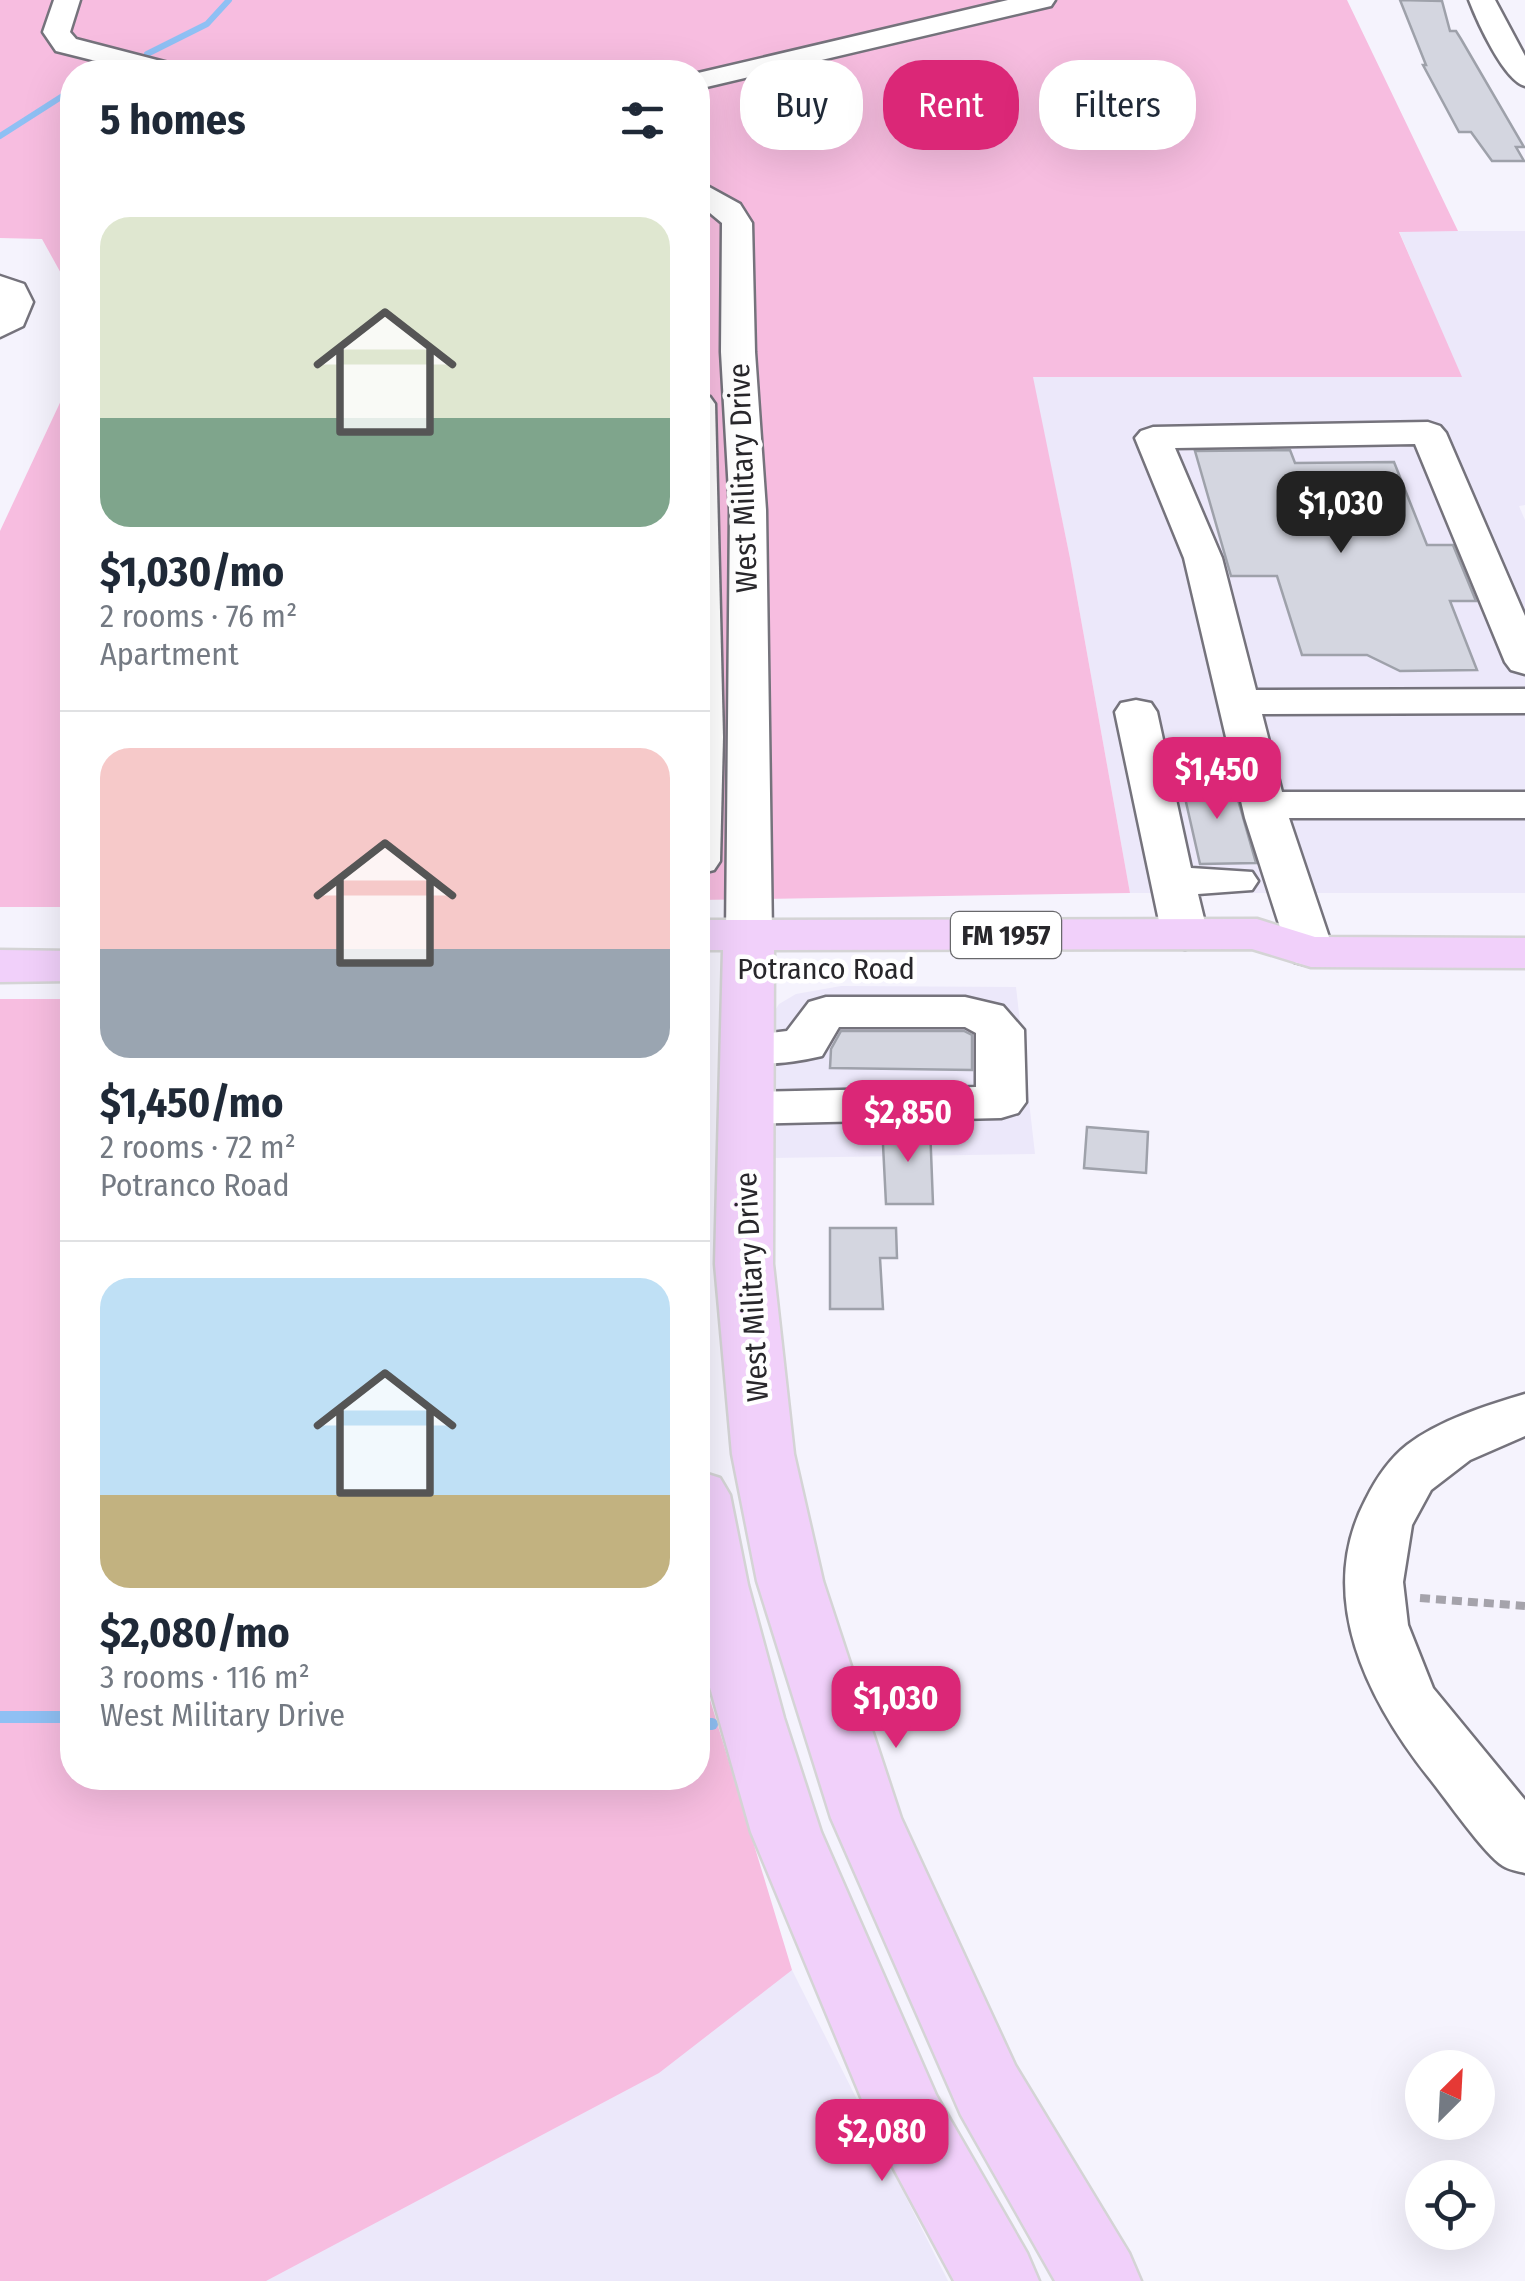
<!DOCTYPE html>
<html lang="en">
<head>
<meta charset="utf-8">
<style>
  :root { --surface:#fff; --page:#f2f2f3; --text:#1f2937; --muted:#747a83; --line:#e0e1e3; --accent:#db2777 }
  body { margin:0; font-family:"Fira Sans Condensed",sans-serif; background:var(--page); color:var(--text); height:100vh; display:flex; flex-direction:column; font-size:38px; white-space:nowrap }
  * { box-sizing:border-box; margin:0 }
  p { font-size:32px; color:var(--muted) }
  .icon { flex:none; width:55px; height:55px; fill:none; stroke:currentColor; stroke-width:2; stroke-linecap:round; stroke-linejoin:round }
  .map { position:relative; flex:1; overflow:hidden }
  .details { position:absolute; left:60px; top:60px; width:650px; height:1730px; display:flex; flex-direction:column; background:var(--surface); border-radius:40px; box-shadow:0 10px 40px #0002 }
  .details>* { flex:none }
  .banner { position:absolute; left:740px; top:60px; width:635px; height:90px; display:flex; gap:20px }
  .needle { width:65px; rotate:24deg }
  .buttons { position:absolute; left:1405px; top:2050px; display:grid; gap:20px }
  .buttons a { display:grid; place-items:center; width:90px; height:90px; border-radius:50%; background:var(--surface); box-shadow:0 10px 40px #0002; font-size:50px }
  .price { position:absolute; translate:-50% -85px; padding:0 22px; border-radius:20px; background:var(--accent); color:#fff; font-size:32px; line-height:65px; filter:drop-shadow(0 2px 5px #0008) }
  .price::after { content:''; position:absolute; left:50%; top:60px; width:30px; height:22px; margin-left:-15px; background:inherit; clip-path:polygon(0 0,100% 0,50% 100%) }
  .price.on { background:#222; color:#fff }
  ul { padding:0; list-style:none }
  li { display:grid; align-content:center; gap:20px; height:530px; padding:0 40px }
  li+li { border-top:2px solid var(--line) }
  li span { display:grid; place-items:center; height:310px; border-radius:30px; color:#555 }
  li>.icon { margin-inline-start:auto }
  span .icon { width:180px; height:180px; fill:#fffc; stroke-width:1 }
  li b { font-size:42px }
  h2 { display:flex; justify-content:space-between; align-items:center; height:120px; padding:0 40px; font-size:42px }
  .pill { padding:0 35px; border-radius:40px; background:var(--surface); box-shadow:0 10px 40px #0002; font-size:35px; line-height:90px }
  .pill.on { background:var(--accent); color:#fff }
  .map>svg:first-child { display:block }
</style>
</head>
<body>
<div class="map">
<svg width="1525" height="2281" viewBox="0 0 1525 2281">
  <rect width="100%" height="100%" fill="#f5f3fd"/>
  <g fill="#ece8fa">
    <path d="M1399,231H1525V505L1519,506L1525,520V893H1130L1070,558L1032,377H1461Z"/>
    <path d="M841,986L1016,987L1035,1154L772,1158L769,1020L779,1004L796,994Z"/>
    <path d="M792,1970L948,2281H203Z"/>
  </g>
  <g fill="#f7bde0">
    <path d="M0,0H1347L1458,231L1399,232L1462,377H1033L1070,558L1130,893L698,900V72H72V289L68,286L42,239L0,238Z"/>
    <path d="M72,377V907H0V531Z"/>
    <path d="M0,999H72V1778H698V1660L792,1970L659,2073L266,2281H0Z"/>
  </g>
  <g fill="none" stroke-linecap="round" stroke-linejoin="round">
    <g stroke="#8fc0f4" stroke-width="6">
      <path d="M147,54L207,24L229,0"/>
      <path d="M0,136L72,90"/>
    </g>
    <g stroke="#8fc0f4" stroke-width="12">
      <path d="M0,1717H72"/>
      <path d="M698,1724H712"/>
    </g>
  </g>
  <g fill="#d4d6e0" stroke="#9ea1aa" stroke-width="2.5">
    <path d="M1400,0L1442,1L1450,31H1456L1461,39L1524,147H1516L1524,161H1492L1471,132H1459L1423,65H1426Z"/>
    <path d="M1290,450L1295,463L1394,462L1427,545H1453L1476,601H1450L1477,670L1400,671L1367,655H1302L1277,576H1231L1195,451Z"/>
    <path d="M1232,779L1256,863L1200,864L1181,780Z"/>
    <path d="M841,1031H964L972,1035V1070L830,1068L831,1049Z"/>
    <path d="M882,1125L930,1126L933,1204H886Z"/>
    <path d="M1087,1127L1148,1132L1146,1173L1084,1168Z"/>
    <path d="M830,1228H896L897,1258H880L883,1309H830Z"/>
  </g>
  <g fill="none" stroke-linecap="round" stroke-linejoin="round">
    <defs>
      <g id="minor">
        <path d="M54,0H80L70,32L76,39L180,66L184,72H140L56,51L43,32Z"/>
        <path d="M1008,0H1055L1051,6L698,89V73Z"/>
        <path d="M1469,0H1495L1525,56V86C1504,81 1477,21 1469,0Z"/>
        <path d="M700,182L740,204L752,223L755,352L766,510L772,935L765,945L749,949L733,945L726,935L730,510L721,352L722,223L698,203Z"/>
        <path d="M0,276L24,284L33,302L23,326L0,337Z"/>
        <path d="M698,394L710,397L715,404L723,737L720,861L714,870L698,874Z"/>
        <path d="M1428,422L1440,426L1446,433L1525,616V674L1511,670L1505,662L1415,444L1175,448L1222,558L1256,690L1525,689V713L1262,714L1282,792H1525V818H1289L1334,952L1327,962L1311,966L1295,962L1288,952L1245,818L1184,558L1135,438L1141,431L1153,427Z"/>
        <path d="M1136,700L1151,703L1157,712L1191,868L1252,872L1258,881L1252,890L1198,894L1208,935L1201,945L1185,949L1169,945L1162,935L1115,712L1121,703Z"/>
        <path d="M826,997H965L1003,1006L1024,1030L1026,1102L1018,1113L1001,1118L745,1124L728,1119L720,1108L728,1097L745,1092L976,1087V1033L965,1027H839L822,1056C793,1063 757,1067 728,1060L721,1049L728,1038L787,1031L809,1002Z"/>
        <path d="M1525,1394V1436L1470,1460L1431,1490L1412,1525L1403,1582L1408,1625L1433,1688L1525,1800V1873C1518,1871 1509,1870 1503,1866C1484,1854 1446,1799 1430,1779C1368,1701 1314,1597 1366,1499C1376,1479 1388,1460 1407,1445C1440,1420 1485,1406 1525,1394Z"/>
      </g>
      <g id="major">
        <path d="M1257,919L1315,937L1525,938V968L1311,967L1252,949L774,950L773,1264L794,1454L823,1581L901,1818L1015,2065L1129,2253L1141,2281H1055L961,2115L831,1818L757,1581L732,1454L715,1264L723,950H698V920Z"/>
        <path d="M0,950L72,951V981L0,982Z"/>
        <path d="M698,1471L720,1478L730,1495L748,1585L784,1718L821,1832L936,2095L1027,2253L1039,2281H954L880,2143L751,1832L698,1645Z"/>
      </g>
    </defs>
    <use href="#minor" stroke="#75737c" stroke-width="5"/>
    <use href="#major" stroke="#d4d4d5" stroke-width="5"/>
    <path stroke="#a5a3ab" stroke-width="8" stroke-dasharray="10 6" stroke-linecap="butt" d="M1420,1598L1525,1606"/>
    <use href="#minor" fill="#fff" fill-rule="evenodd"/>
    <use href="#major" fill="#f1d0fa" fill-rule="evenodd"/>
  </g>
  <g text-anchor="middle" stroke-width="9" stroke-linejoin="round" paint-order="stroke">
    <rect fill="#fff" stroke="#68686b" stroke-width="2.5" x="951" y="912" width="110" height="46" rx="8"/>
    <g font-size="28" font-weight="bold" fill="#28272b">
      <text x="1006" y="945">FM 1957</text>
    </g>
    <g font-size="30" fill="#28272b" stroke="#fff">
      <text transform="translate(743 478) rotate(-92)" y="10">West Military Drive</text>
      <text x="826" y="979">Potranco Road</text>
      <text transform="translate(752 1287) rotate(-93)" y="10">West Military Drive</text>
    </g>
  </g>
</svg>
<div class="buttons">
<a><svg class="needle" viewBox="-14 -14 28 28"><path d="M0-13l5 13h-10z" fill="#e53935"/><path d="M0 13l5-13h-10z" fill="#747a83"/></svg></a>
<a><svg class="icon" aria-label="locate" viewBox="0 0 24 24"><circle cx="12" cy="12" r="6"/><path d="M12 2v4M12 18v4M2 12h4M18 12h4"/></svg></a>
</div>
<b class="price on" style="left:1341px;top:556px">$1,030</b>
<b class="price" style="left:1217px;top:822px">$1,450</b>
<b class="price" style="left:908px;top:1165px">$2,850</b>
<b class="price" style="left:896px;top:1751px">$1,030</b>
<b class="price" style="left:882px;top:2184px">$2,080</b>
<div class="banner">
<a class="pill">Buy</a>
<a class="pill on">Rent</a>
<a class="pill">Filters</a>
</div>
<section class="details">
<h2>5 homes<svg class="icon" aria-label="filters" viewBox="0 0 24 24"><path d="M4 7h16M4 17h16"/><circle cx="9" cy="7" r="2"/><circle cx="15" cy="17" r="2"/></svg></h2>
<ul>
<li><span style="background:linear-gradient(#dfe7d0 65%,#7fa58c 0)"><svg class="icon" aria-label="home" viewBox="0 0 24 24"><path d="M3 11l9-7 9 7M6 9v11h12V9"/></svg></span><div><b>$1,030/mo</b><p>2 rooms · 76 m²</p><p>Apartment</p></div></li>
<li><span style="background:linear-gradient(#f6c9c9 65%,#9aa5b1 0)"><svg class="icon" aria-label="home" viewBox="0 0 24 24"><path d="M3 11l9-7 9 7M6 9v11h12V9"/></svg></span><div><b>$1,450/mo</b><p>2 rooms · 72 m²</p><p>Potranco Road</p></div></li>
<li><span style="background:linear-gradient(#bfe0f5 70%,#c2b280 0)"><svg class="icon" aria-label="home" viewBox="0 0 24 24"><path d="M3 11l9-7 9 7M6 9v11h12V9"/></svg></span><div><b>$2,080/mo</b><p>3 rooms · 116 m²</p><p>West Military Drive</p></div></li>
</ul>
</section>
</div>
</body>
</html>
